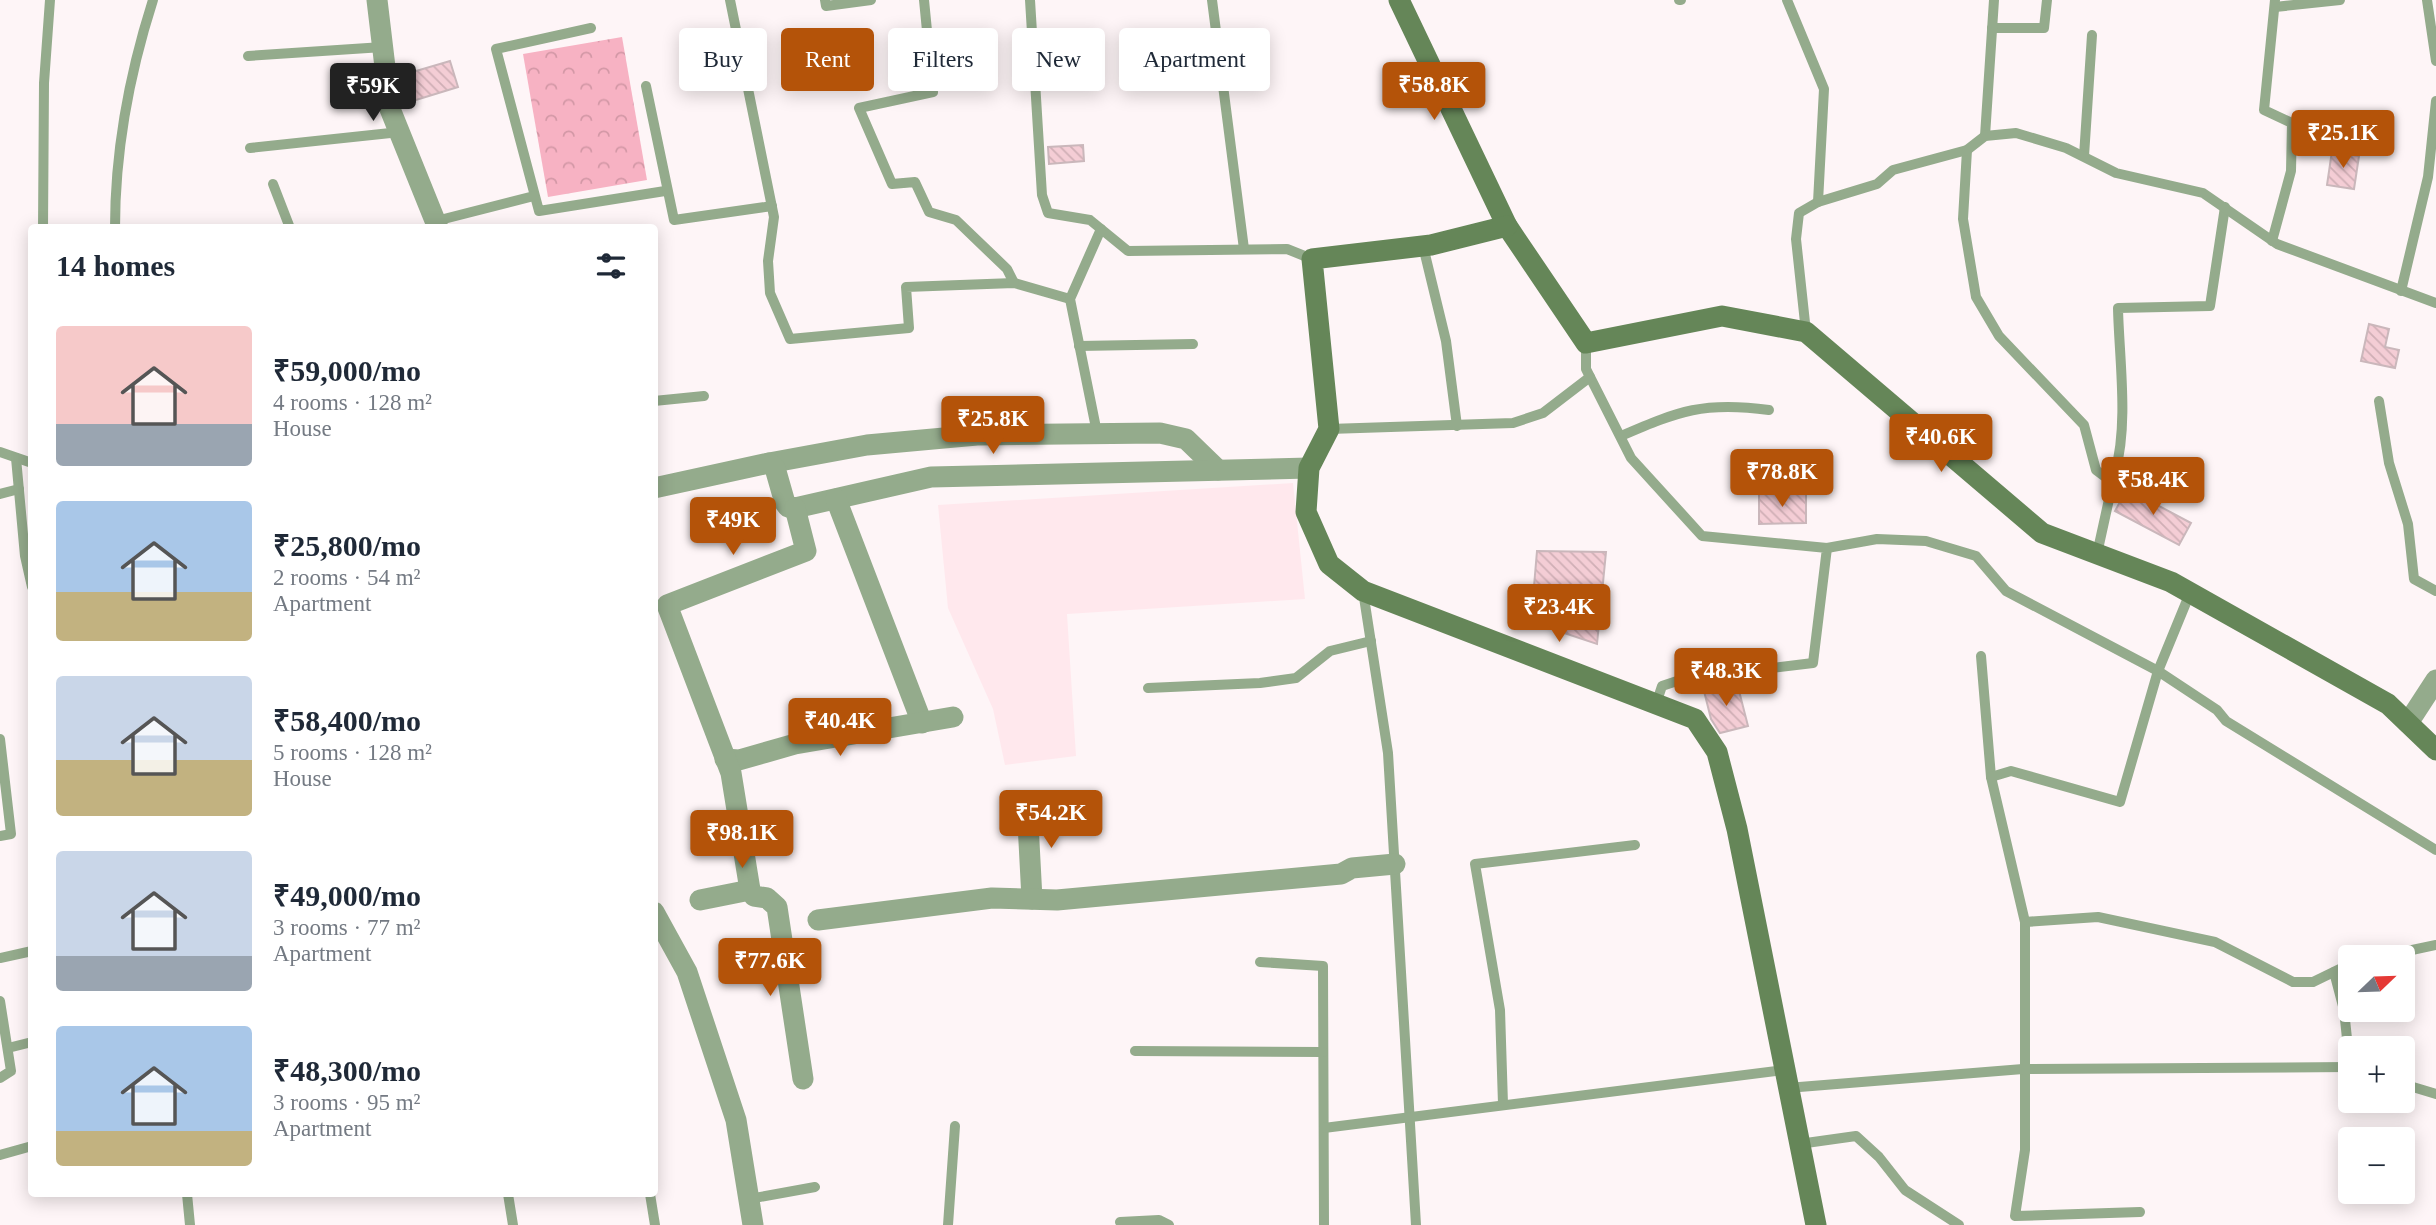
<!DOCTYPE html>
<html lang="en">
<head>
<meta charset="utf-8">
<style>
  :root { --surface:#fff; --page:#f2f2f3; --text:#1f2937; --muted:#747a83; --accent:#b45309 }
  body { margin:0; font-family:"Times New Roman",serif; background:var(--page); color:var(--text); height:100vh; display:flex; flex-direction:column; font-size:26px; white-space:nowrap }
  * { box-sizing:border-box; margin:0 }
  p { font-size:23px; color:var(--muted) }
  .icon { flex:none; width:38px; height:38px; fill:none; stroke:currentColor; stroke-width:2; stroke-linecap:round; stroke-linejoin:round }
  .map { position:relative; flex:1; overflow:hidden }
  .drawer { position:absolute; left:28px; top:224px; width:630px; height:973px; display:flex; flex-direction:column; background:var(--surface); border-radius:7px; box-shadow:0 4px 18px #0003 }
  .drawer>* { flex:none }
  .top-card { position:absolute; left:679px; top:28px; width:665px; height:63px; display:flex; gap:14px }
  .needle { width:46px; rotate:67deg }
  .fabs { position:absolute; left:2338px; top:945px; display:grid; gap:14px }
  .fabs a { display:grid; place-items:center; width:77px; height:77px; border-radius:7px; background:var(--surface); box-shadow:0 4px 18px #0003; font-size:35px }
  .price { position:absolute; translate:-50% -60px; padding:0 16px; border-radius:7px; background:var(--accent); color:#fff; font-size:23px; line-height:46px; filter:drop-shadow(0 2px 4px #0008) }
  .price::after { content:''; position:absolute; left:50%; top:42px; width:21px; height:16px; margin-left:-10px; background:inherit; clip-path:polygon(0 0,100% 0,50% 100%) }
  .price.active { background:#222; color:#fff }
  ul { padding:0; list-style:none }
  li { display:flex; align-items:center; gap:21px; height:175px; padding:0 28px }
  li span { display:grid; place-items:center; flex:none; width:196px; height:140px; border-radius:7px; color:#555 }
  li>.icon { margin-inline-start:auto }
  span .icon { width:84px; height:84px; fill:#fffc; stroke-width:1 }
  li b { font-size:30px }
  h2 { display:flex; justify-content:space-between; align-items:center; height:84px; padding:0 28px; font-size:30px }
  .tag { padding:0 24px; border-radius:7px; background:var(--surface); box-shadow:0 4px 18px #0003; font-size:24px; line-height:63px }
  .tag.active { background:var(--accent); color:#fff }
  .map>svg:first-child { display:block }
</style>
</head>
<body>
<div class="map">
<svg width="2436" height="1225" viewBox="0 0 2436 1225">
  <defs>
    <pattern id="park-crowns" width="20" height="18" patternUnits="userSpaceOnUse" patternTransform="scale(1.75)"><rect width="20" height="18" fill="#f7b2c3"/><path d="M2 6a3 3 0 1 1 6 0M12 15a3 3 0 1 1 6 0" fill="none" stroke="#d398a6"/></pattern>
    <pattern id="building-back-hatch" width="6" height="6" patternUnits="userSpaceOnUse" patternTransform="scale(1.75)"><rect width="6" height="6" fill="#f4cdd5"/><path d="M-1 5l2 2M0 0l6 6M5-1l2 2" fill="none" stroke="#d0afb6"/></pattern>
  </defs>
  <rect width="100%" height="100%" fill="#fef5f7"/>
  <path fill="#ffe8ed" d="M1293,483L1305,599L1067,614L1076,756L1005,765L993,709L948,608L938,505Z"/>
  <path fill="url(#park-crowns)" d="M622,37L647,180L548,197L523,54Z"/>
  <g fill="url(#building-back-hatch)" stroke="#cab7bb" stroke-width="2">
    <path d="M450,61L458,87L403,104L399,76Z"/>
    <path d="M1083,145L1084,161L1049,164L1048,147Z"/>
    <path d="M2332,151L2359,156L2354,189L2327,185Z"/>
    <path d="M2369,324L2389,329L2385,347L2399,350L2395,368L2361,361Z"/>
    <path d="M2127,489L2191,523L2179,545L2115,511Z"/>
    <path d="M1759,494H1806V523L1759,524Z"/>
    <path d="M1537,551L1606,552L1597,644L1531,622Z"/>
    <path d="M1737,683L1748,726L1720,733L1711,719L1704,691Z"/>
  </g>
  <g fill="none" stroke-linecap="round" stroke-linejoin="round">
    <g stroke="#94ab8c" stroke-width="10">
      <path d="M730,0L774,217L768,261L770,293L790,339L909,328L906,287L1014,283L1070,299"/>
      <path d="M825,0L826,6L871,0"/>
      <path d="M924,0L933,92L859,108L892,184L915,182L929,212L956,220L1007,269L1014,283"/>
      <path d="M1030,0L1042,195L1048,213L1090,220L1128,251L1287,249L1312,259"/>
      <path d="M1212,0L1244,249"/>
      <path d="M1679,0H1681"/>
      <path d="M1787,0L1824,89L1818,202"/>
      <path d="M2427,0L2436,61"/>
      <path d="M2275,7L2340,0"/>
      <path d="M591,28L496,49L539,211L665,191"/>
      <path d="M1992,28H2044L2047,0"/>
      <path d="M248,56L383,47"/>
      <path d="M646,86L674,220L772,206"/>
      <path d="M1985,136L1994,0"/>
      <path d="M250,148L400,132"/>
      <path d="M1967,150L1963,219L1976,297L1999,336L2084,425L2096,470L2104,476L2115,472C2129,424 2119,357 2118,308L2210,306L2225,207"/>
      <path d="M2084,156L2092,35"/>
      <path d="M273,184L290,228"/>
      <path d="M436,221L534,196"/>
      <path d="M43,228L44,83L50,0"/>
      <path d="M115,228C115,149 129,75 153,0"/>
      <path d="M2272,241L2291,171L2292,123L2264,110L2275,0"/>
      <path d="M1423,246L1446,341L1457,426"/>
      <path d="M2401,291L2428,177L2436,101"/>
      <path d="M1806,332L1796,239L1799,213L1818,202L1877,184L1893,170L1967,150L1985,136L2016,133L2066,148L2116,173L2203,193L2277,244L2436,303"/>
      <path d="M1586,343V369L1631,458L1702,536L1827,548L1813,663L1683,679L1662,686L1656,704"/>
      <path d="M1079,346L1193,344"/>
      <path d="M654,401L704,396"/>
      <path d="M2379,401L2389,463L2408,524L2414,579L2436,591"/>
      <path d="M1095,423L1070,299L1101,229"/>
      <path d="M1329,429L1513,423L1543,413L1590,377"/>
      <path d="M1621,436C1679,411 1704,401 1769,410"/>
      <path d="M0,452L32,463"/>
      <path d="M16,458L25,556L32,587"/>
      <path d="M0,494L19,489"/>
      <path d="M1827,548L1877,539L1926,541L1976,556L2006,591L2158,671L2217,710L2226,721L2436,850"/>
      <path d="M2097,554L2115,472"/>
      <path d="M1363,591L1388,753L1416,1225"/>
      <path d="M1981,656L1991,777L2025,922V1150L2015,1216L2140,1212"/>
      <path d="M1148,688L1260,683L1296,678L1330,651L1371,641"/>
      <path d="M0,739L11,834L0,836"/>
      <path d="M1991,777L2011,771L2120,802L2158,671L2190,593"/>
      <path d="M2025,922L2098,917L2215,942L2293,982H2313L2350,964"/>
      <path d="M2379,957L2436,945"/>
      <path d="M0,958L32,951"/>
      <path d="M1260,962L1323,966L1324,1225"/>
      <path d="M2334,972L2344,1010L2350,1067"/>
      <path d="M0,1001L11,1071L0,1078"/>
      <path d="M8,1048L32,1042"/>
      <path d="M1135,1051L1323,1052"/>
      <path d="M2403,1084L2436,1094"/>
      <path d="M1787,1088L2023,1069L2350,1067"/>
      <path d="M1503,1104L1500,1010L1475,864L1635,845"/>
      <path d="M1324,1128L1784,1070"/>
      <path d="M1799,1144L1856,1136L1879,1157L1905,1190L1959,1225"/>
      <path d="M0,1155L32,1146"/>
      <path d="M187,1194L190,1225"/>
      <path d="M508,1194L513,1225"/>
      <path d="M650,1194L655,1225"/>
      <path d="M749,1199L815,1187"/>
      <path d="M1120,1222L1159,1220L1169,1225"/>
      <path d="M948,1225L955,1126"/>
    </g>
    <g stroke="#94ab8c" stroke-width="21">
      <path d="M377,0L390,109L438,228"/>
      <path d="M769,463L867,445L977,435L1160,433L1186,439L1218,470"/>
      <path d="M654,488L769,463L775,468L785,503L788,507L795,508L931,477L1309,468"/>
      <path d="M836,499L922,723"/>
      <path d="M2408,723L2436,680"/>
      <path d="M725,759L739,760L795,744L953,717"/>
      <path d="M1027,804L1032,899"/>
      <path d="M750,890L731,773L667,605L806,551L795,508"/>
      <path d="M700,900L750,890L754,896L767,898L777,907L803,1079"/>
      <path d="M654,912L687,972L736,1120L753,1225"/>
      <path d="M818,920L992,898L1057,900L1341,874L1352,868L1395,864"/>
    </g>
    <g stroke="#658658" stroke-width="21">
      <path d="M1399,0L1507,226L1586,343L1722,316L1806,332L2042,533L2171,582L2388,704L2436,750"/>
      <path d="M1507,226L1431,245L1312,259L1329,429L1309,468L1306,512L1329,564L1363,591L1695,719L1717,752L1737,829L1816,1225"/>
    </g>
  </g>
</svg>
<div class="fabs">
<a><svg class="needle" viewBox="-14 -14 28 28"><path d="M0-13l5 13h-10z" fill="#e53935"/><path d="M0 13l5-13h-10z" fill="#747a83"/></svg></a>
<a>+</a>
<a>−</a>
</div>
<b class="price" style="left:1434px;top:122px">₹58.8K</b>
<b class="price active" style="left:373px;top:123px">₹59K</b>
<b class="price" style="left:2343px;top:170px">₹25.1K</b>
<b class="price" style="left:993px;top:456px">₹25.8K</b>
<b class="price" style="left:1941px;top:474px">₹40.6K</b>
<b class="price" style="left:1782px;top:509px">₹78.8K</b>
<b class="price" style="left:2153px;top:517px">₹58.4K</b>
<b class="price" style="left:733px;top:557px">₹49K</b>
<b class="price" style="left:1559px;top:644px">₹23.4K</b>
<b class="price" style="left:1726px;top:708px">₹48.3K</b>
<b class="price" style="left:840px;top:758px">₹40.4K</b>
<b class="price" style="left:1051px;top:850px">₹54.2K</b>
<b class="price" style="left:742px;top:870px">₹98.1K</b>
<b class="price" style="left:770px;top:998px">₹77.6K</b>
<div class="top-card">
<a class="tag">Buy</a>
<a class="tag active">Rent</a>
<a class="tag">Filters</a>
<a class="tag">New</a>
<a class="tag">Apartment</a>
</div>
<section class="drawer">
<h2>14 homes<svg class="icon" aria-label="filters" viewBox="0 0 24 24"><path d="M4 7h16M4 17h16"/><circle cx="9" cy="7" r="2"/><circle cx="15" cy="17" r="2"/></svg></h2>
<ul>
<li><span style="background:linear-gradient(#f6c9c9 70%,#9aa5b1 0)"><svg class="icon" aria-label="home" viewBox="0 0 24 24"><path d="M3 11l9-7 9 7M6 9v11h12V9"/></svg></span><div><b>₹59,000/mo</b><p>4 rooms · 128 m²</p><p>House</p></div></li>
<li><span style="background:linear-gradient(#a9c7e8 65%,#c2b280 0)"><svg class="icon" aria-label="home" viewBox="0 0 24 24"><path d="M3 11l9-7 9 7M6 9v11h12V9"/></svg></span><div><b>₹25,800/mo</b><p>2 rooms · 54 m²</p><p>Apartment</p></div></li>
<li><span style="background:linear-gradient(#c9d6e8 60%,#c2b280 0)"><svg class="icon" aria-label="home" viewBox="0 0 24 24"><path d="M3 11l9-7 9 7M6 9v11h12V9"/></svg></span><div><b>₹58,400/mo</b><p>5 rooms · 128 m²</p><p>House</p></div></li>
<li><span style="background:linear-gradient(#c9d6e8 75%,#9aa5b1 0)"><svg class="icon" aria-label="home" viewBox="0 0 24 24"><path d="M3 11l9-7 9 7M6 9v11h12V9"/></svg></span><div><b>₹49,000/mo</b><p>3 rooms · 77 m²</p><p>Apartment</p></div></li>
<li><span style="background:linear-gradient(#a9c7e8 75%,#c2b280 0)"><svg class="icon" aria-label="home" viewBox="0 0 24 24"><path d="M3 11l9-7 9 7M6 9v11h12V9"/></svg></span><div><b>₹48,300/mo</b><p>3 rooms · 95 m²</p><p>Apartment</p></div></li>
</ul>
</section>
</div>
</body>
</html>
